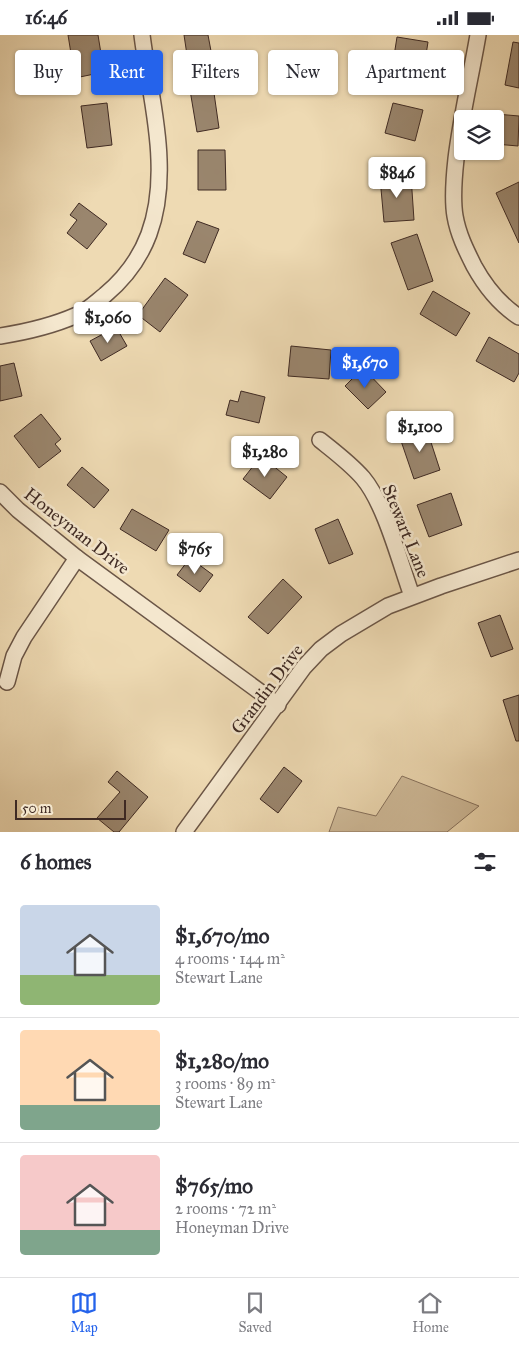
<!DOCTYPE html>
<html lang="en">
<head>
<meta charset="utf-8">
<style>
  :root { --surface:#fff; --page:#f7f7f7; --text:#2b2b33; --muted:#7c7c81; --line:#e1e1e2; --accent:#2563eb }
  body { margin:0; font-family:"IM FELL Great Primer",serif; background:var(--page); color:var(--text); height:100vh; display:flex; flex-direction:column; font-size:19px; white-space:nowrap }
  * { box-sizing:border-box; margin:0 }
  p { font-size:16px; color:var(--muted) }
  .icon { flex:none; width:28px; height:28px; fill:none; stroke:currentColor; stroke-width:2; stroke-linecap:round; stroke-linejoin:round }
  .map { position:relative; height:797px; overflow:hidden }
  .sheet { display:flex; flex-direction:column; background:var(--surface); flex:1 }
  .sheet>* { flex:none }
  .guide { position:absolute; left:15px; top:15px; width:490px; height:45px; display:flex; gap:10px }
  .controls { position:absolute; left:454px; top:75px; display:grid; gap:10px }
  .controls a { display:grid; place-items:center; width:50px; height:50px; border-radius:5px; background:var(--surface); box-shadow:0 1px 4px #0004; font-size:25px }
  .scale { position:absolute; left:15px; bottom:12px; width:111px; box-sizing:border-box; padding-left:5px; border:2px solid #3f2a23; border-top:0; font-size:14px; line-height:18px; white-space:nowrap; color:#3f2a23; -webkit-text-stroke:4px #f4e7ce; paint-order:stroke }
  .price { position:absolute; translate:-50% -42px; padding:0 11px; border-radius:5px; background:#fff; color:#222; font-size:16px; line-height:32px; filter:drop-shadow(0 1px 2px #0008) }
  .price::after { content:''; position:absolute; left:50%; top:30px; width:15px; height:11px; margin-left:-8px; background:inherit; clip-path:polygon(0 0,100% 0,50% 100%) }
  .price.active { background:var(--accent); color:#fff }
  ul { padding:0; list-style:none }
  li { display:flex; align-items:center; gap:15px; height:125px; padding:0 20px }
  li+li { border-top:1px solid var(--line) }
  li span { display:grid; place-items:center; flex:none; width:140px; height:100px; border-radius:5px; color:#555 }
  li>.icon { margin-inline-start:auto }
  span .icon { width:60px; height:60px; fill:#fffc; stroke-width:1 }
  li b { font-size:21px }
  h2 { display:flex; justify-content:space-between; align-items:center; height:60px; padding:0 20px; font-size:21px }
  .chip { padding:0 18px; border-radius:5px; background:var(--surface); box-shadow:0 1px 4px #0004; font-size:18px; line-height:45px }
  .chip.active { background:var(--accent); color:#fff }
  .status { display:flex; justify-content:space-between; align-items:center; height:35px; padding:0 25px; background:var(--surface); direction:ltr }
  .status svg { height:14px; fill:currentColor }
  .dock { display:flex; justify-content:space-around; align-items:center; height:70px; border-top:1px solid var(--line); background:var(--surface); font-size:14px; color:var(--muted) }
  .dock a { display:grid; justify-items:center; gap:2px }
  .dock .active { color:var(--accent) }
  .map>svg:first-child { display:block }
</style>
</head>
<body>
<div class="status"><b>16:46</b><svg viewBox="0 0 49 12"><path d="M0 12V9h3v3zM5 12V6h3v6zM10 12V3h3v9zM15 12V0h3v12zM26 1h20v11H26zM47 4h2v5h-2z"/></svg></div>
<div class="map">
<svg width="519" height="797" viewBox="0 0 519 797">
  <rect width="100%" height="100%" fill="#eedab3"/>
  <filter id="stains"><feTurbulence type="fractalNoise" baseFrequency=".004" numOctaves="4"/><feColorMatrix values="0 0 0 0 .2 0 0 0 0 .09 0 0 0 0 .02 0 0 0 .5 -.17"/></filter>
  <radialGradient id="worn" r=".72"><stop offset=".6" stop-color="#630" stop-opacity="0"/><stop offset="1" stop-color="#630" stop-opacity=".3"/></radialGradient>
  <path fill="#d0bc9b" stroke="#88735f" d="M402,741L479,771L447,797H329L338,772L376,781Z"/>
  <g fill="#9a866e" stroke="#3f2a23">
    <path d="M68,0H98L104,37L75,43Z"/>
    <path d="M184,0H208L211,16L187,20Z"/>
    <path d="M397,2L428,7L423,39L401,35L403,23L394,21Z"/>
    <path d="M513,7L519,8V53L505,50Z"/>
    <path d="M213,51L219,93L197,97L190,55Z"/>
    <path d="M107,68L112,110L87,113L81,71Z"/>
    <path d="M393,68L423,75L415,106L385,98Z"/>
    <path d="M496,79L519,81L518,111L495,109Z"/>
    <path d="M198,115H225L226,155H198Z"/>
    <path d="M411,141L414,185L384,187L380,143Z"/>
    <path d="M519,147V208L496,158Z"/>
    <path d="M79,168L107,189L87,214L67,198L77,185L70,180Z"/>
    <path d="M197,186L219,194L205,228L183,219Z"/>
    <path d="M417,199L433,246L408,255L391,208Z"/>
    <path d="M165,243L188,260L160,297L138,280Z"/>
    <path d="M433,256L470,278L456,301L420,279Z"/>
    <path d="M116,292L127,311L101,326L90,306Z"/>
    <path d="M489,302L519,319V338L514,347L476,326Z"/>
    <path d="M291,311L331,315L329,344L288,341Z"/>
    <path d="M14,328L22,361L0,366V331Z"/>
    <path d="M363,333L386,357L368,374L345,351Z"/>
    <path d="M241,356L265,362L259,388L226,380L230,365L238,367Z"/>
    <path d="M41,379L61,404L55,409L61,416L39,433L14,401Z"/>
    <path d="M426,392L440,435L414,444L399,400Z"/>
    <path d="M261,421L287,442L270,464L243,444Z"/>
    <path d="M82,432L109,455L94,473L67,450Z"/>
    <path d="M451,458L462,490L429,502L417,470Z"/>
    <path d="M132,474L169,495L156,516L120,494Z"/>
    <path d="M338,484L353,519L329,529L315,494Z"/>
    <path d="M190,523L213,540L200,557L177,540Z"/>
    <path d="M283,544L302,562L268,599L248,582Z"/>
    <path d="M500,580L513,614L491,622L478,588Z"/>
    <path d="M519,660V706H516L503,665Z"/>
    <path d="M284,732L302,746L278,778L260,764Z"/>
    <path d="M117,736L148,762L119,797H114L97,783L120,757L108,747Z"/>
  </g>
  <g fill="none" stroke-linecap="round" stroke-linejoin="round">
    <defs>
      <g id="street">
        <path d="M478,0C471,41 461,82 456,124C454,142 452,163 455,181C458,199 466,215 474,231C485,251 499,269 519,282"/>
        <path d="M0,301C26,297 52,291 77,280C87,276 96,267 105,260C148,224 161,179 159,125C158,83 147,41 142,0"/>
        <path d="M320,405C335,417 351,429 363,443C385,469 400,528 412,561"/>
        <path d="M0,457L18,475L77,523L278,670"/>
        <path d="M7,647L14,621L24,602L77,523"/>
        <path d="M184,797L304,632L321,614L341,599L388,571L441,551L519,525"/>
      </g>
    </defs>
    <use href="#street" stroke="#6b5647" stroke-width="18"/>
    <use href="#street" stroke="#f4e7ce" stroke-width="15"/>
  </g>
  <g text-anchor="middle" stroke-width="5" stroke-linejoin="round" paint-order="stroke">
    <g font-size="18" fill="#3f2a23" stroke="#f4e7ce">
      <text transform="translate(77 496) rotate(38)" y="6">Honeyman Drive</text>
      <text transform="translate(406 496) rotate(68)" y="6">Stewart Lane</text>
      <text transform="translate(267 654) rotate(-53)" y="6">Grandin Drive</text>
    </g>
  </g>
  <rect width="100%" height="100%" filter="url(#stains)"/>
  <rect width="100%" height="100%" fill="url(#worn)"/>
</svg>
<div class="controls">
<a><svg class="icon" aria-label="layers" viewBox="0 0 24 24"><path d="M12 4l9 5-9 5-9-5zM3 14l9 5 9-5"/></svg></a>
</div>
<div class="scale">50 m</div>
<b class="price" style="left:397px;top:164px">$846</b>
<b class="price" style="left:108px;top:309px">$1,060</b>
<b class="price active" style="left:365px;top:354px">$1,670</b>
<b class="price" style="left:420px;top:418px">$1,100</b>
<b class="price" style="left:265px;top:443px">$1,280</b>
<b class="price" style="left:195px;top:540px">$765</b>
<div class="guide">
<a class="chip">Buy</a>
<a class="chip active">Rent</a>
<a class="chip">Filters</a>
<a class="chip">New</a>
<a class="chip">Apartment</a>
</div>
</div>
<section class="sheet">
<h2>6 homes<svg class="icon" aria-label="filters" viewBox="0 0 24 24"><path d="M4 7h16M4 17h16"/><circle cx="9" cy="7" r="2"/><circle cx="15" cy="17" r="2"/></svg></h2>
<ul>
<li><span style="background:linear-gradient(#c9d6e8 70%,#8fb573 0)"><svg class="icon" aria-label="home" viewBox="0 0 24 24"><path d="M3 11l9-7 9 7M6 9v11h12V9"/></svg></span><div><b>$1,670/mo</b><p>4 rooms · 144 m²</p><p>Stewart Lane</p></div></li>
<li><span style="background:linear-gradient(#ffd9b3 75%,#7fa58c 0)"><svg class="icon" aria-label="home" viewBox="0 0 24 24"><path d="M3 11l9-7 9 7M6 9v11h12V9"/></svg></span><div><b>$1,280/mo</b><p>3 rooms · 89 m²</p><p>Stewart Lane</p></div></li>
<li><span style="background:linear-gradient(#f6c9c9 75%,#7fa58c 0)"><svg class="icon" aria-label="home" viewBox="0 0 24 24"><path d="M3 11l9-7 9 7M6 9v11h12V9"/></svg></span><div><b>$765/mo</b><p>2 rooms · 72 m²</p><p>Honeyman Drive</p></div></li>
</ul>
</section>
<nav class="dock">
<a class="active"><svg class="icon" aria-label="map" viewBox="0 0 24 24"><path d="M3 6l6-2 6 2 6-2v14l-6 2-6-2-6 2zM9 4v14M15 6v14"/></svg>Map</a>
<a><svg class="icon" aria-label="saved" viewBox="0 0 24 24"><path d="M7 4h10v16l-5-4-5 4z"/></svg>Saved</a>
<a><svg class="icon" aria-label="home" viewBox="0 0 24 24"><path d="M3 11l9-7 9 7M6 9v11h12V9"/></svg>Home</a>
</nav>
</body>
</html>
